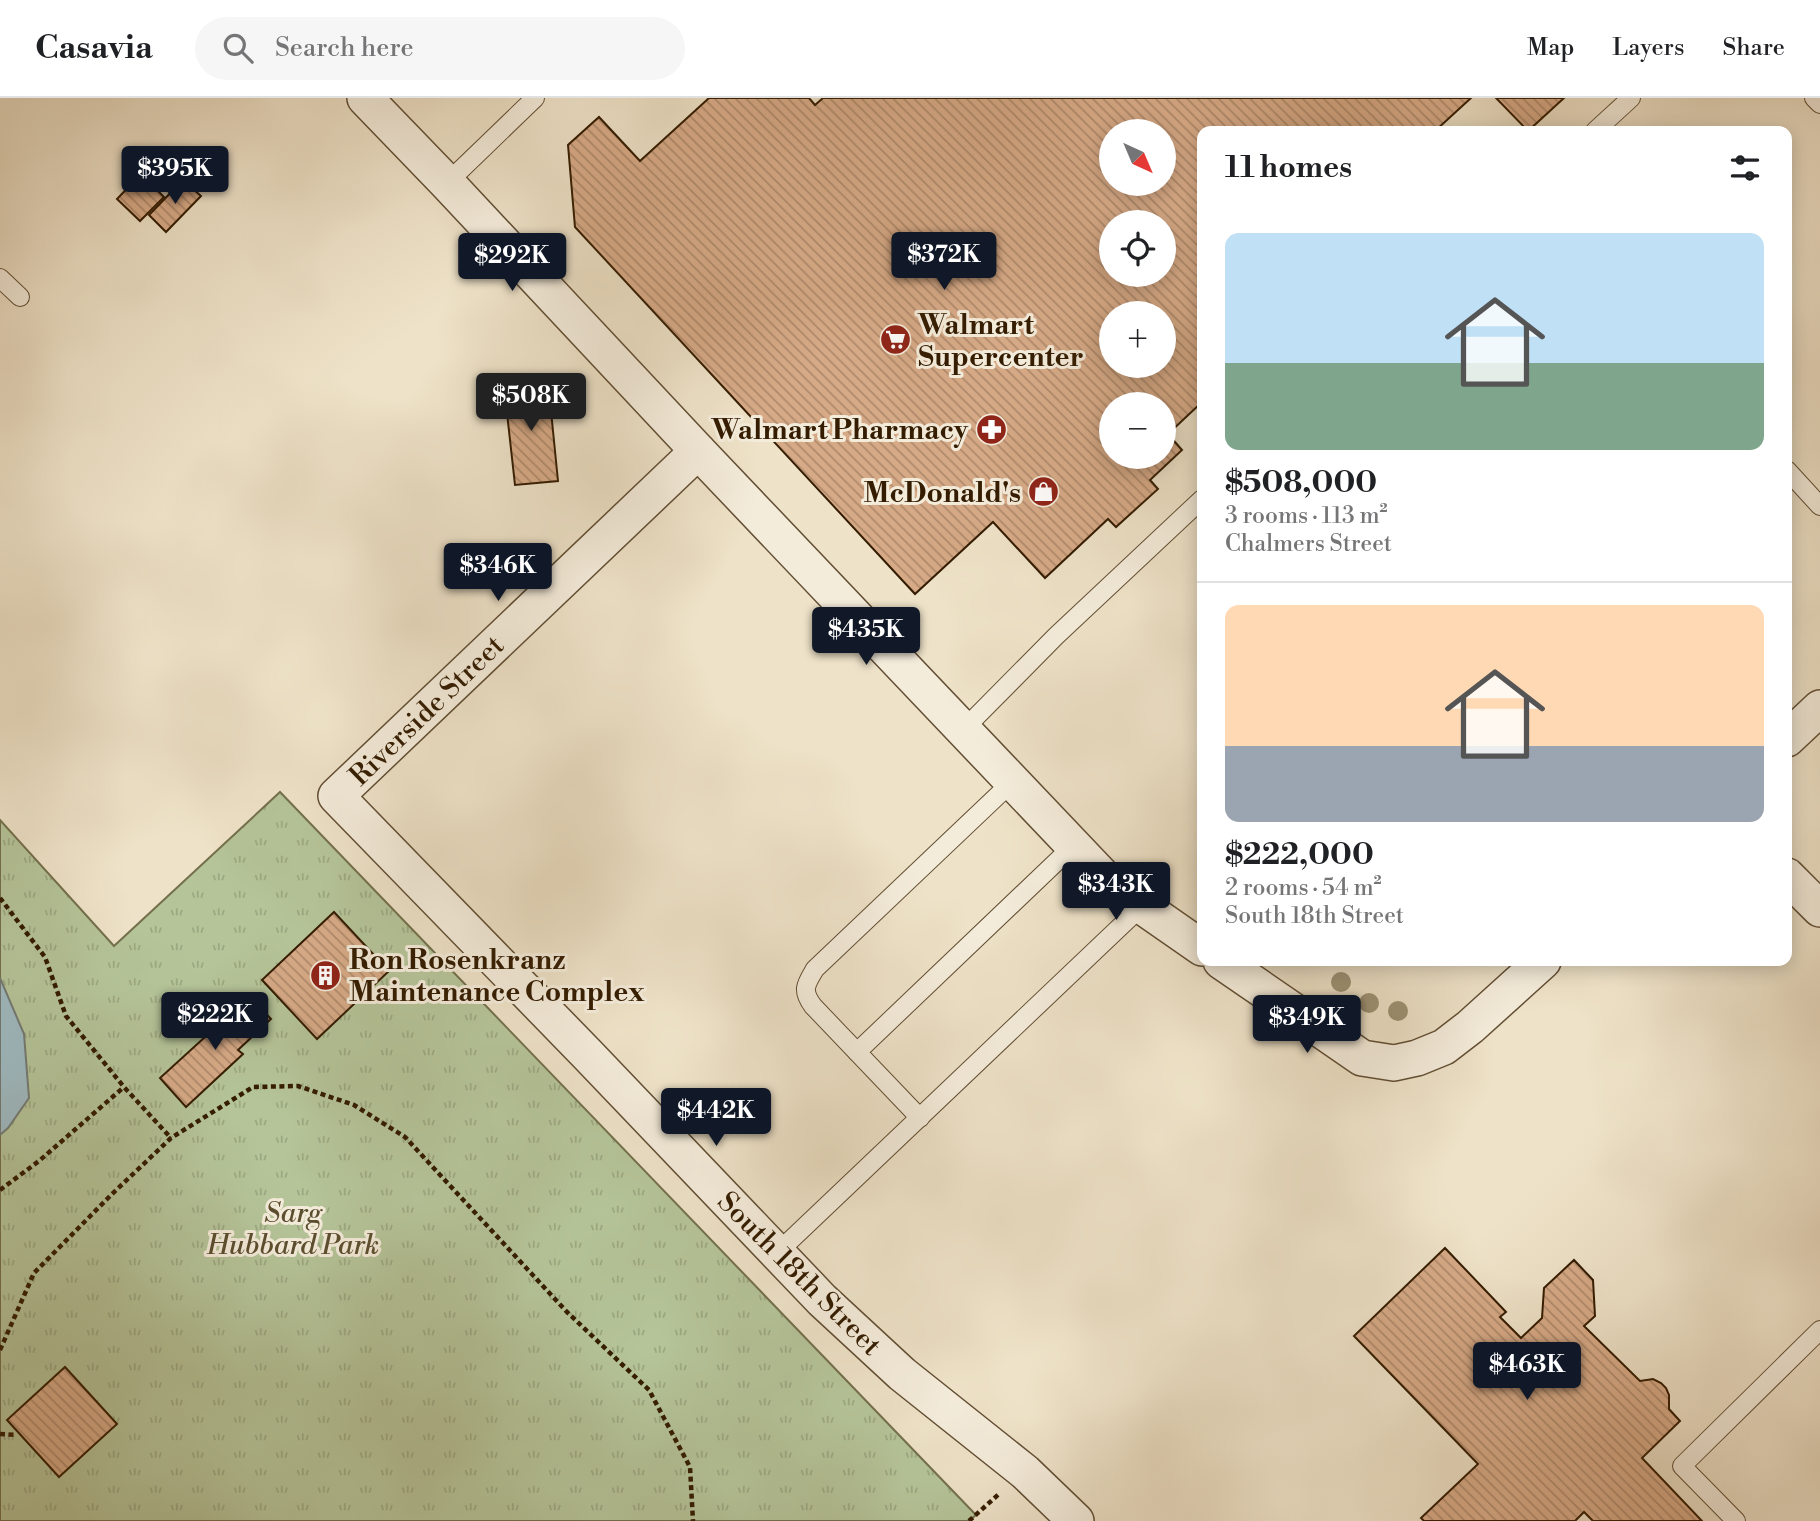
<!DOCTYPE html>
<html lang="en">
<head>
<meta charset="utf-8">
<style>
  :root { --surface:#fff; --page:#f6f6f6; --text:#202124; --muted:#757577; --line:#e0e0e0; --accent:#111827 }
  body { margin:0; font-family:"Libre Bodoni",serif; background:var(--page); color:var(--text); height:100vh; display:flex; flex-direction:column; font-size:26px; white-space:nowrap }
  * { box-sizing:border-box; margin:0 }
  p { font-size:23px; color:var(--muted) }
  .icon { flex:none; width:38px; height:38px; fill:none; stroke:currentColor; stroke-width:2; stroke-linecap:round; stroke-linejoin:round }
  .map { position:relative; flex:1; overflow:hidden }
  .details { position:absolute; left:1197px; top:28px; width:595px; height:840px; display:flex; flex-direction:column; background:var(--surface); border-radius:14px; box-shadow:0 4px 18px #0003 }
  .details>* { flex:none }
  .needle { width:46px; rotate:136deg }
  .fabs { position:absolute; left:1099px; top:21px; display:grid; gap:14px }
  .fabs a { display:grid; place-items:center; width:77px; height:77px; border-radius:50%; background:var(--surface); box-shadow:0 4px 18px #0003; font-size:35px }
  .price { position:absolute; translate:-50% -60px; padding:0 16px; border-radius:7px; background:var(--accent); color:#fff; font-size:23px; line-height:46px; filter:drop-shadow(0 2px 4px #0008) }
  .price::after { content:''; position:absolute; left:50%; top:42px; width:21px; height:16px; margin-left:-10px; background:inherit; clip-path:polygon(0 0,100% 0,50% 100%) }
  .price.current { background:#222; color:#fff }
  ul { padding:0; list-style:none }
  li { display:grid; align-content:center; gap:14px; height:371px; padding:0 28px }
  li+li { border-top:2px solid var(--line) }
  li span { display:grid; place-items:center; height:217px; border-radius:14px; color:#555 }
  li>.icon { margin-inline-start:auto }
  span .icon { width:126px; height:126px; fill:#fffc; stroke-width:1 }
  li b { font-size:30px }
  h2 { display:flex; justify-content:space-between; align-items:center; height:84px; padding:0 28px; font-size:30px }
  header { display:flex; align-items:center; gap:42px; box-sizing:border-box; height:98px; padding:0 35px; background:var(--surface); border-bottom:2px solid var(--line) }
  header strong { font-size:33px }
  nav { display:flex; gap:38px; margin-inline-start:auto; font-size:24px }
  .search { width:490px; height:63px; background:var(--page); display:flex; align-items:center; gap:18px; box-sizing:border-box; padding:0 24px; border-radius:38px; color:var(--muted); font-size:26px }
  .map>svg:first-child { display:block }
</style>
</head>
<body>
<header>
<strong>Casavia</strong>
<div class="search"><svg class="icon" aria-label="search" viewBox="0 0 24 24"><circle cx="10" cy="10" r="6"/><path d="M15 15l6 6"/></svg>Search here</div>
<nav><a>Map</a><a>Layers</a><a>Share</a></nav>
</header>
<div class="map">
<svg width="1820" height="1423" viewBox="0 0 1820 1423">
  <defs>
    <pattern id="grass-tufts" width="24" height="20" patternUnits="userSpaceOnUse" patternTransform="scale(1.75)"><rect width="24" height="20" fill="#b5c499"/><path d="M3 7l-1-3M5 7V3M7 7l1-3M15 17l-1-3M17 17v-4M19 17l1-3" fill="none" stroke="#9ca882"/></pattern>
    <pattern id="building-back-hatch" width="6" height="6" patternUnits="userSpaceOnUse" patternTransform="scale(1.75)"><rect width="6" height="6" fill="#d7aa87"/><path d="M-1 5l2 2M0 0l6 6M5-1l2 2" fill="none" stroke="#af8a6c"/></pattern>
  </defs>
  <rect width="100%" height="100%" fill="#eee2c8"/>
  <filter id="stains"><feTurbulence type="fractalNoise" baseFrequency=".00286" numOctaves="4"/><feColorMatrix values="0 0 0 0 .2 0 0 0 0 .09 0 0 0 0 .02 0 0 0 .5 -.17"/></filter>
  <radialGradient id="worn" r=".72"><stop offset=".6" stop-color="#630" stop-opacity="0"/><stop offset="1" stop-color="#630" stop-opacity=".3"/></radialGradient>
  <path fill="url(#grass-tufts)" stroke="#74704d" stroke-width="2" d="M280,694L976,1417L969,1423H0V722L114,848Z"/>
  <path fill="#9fbac1" stroke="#747b74" stroke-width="2" d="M0,880L24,936L29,1000L8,1030L0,1037Z"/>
  <g fill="url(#building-back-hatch)" stroke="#341c01" stroke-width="2" fill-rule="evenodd">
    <path d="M709,0H809L815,7L823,0H1471L1435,33H1202V304L1168,336L1182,352L1150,382L1158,391L1116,429L1108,421L1045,480L993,424L915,496L575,129L568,47L599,19L640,63ZM1111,33H1164V86H1111ZM1111,124H1164V177H1111ZM1111,215H1164V268H1111ZM1111,306H1164V359H1111Z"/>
    <path d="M1496,0H1564L1528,33Z"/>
    <path d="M141,76L164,99L140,123L117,101Z"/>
    <path d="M183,82L201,98L166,134L149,117Z"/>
    <path d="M548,283L558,383L515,387L504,288Z"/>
    <path d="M334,814L389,873L317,941L262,882Z"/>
    <path d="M250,898L271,921L238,952L243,956L186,1009L160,980Z"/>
    <path d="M1445,1150L1506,1214L1500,1219L1521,1240L1542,1220L1544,1190L1574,1162L1593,1182L1595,1218L1584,1228L1640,1283L1653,1281L1661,1285L1666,1290L1669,1297V1311L1680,1323L1642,1360L1702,1423H1593L1584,1414L1575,1423H1424L1421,1420L1478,1366L1354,1238Z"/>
    <path d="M65,1269L117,1326L59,1379L7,1322Z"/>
  </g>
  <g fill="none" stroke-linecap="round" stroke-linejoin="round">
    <defs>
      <g id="service">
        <path d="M1814,0L1820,6"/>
        <path d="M1595,33L1631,0"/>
        <path d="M447,85L535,0"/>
        <path d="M0,180L20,199"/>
        <path d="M1787,372L1820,408"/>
        <path d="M964,631L1056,538L1202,401"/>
        <path d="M857,954L1074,747"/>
        <path d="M920,1020L813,908C801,892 806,886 815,871L1013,683"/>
        <path d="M777,1155L1142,808"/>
        <path d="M1736,1423L1682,1368L1820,1232"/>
      </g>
      <g id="minor">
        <path d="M365,0L447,85L698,353L1110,786L1202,850"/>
        <path d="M698,353L336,698L588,957L822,1202L902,1276L1025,1374L1076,1423"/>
        <path d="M1787,641L1820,610"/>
        <path d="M1787,778L1820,811"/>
        <path d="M1221,863L1362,960L1394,965L1417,960L1444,949L1470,929L1543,863"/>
      </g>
    </defs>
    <use href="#service" stroke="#624e33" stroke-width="20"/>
    <use href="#minor" stroke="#624e33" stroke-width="38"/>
    <g stroke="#341c01" stroke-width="4.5" stroke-dasharray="5 3.5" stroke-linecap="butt">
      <path d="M0,800L45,859L66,918L124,989L171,1040"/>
      <path d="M0,1092L39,1063L124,989"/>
      <path d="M0,1252L34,1175L112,1096L171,1040L253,989L298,988L354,1007L405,1039L567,1214L649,1292L690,1369L693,1423"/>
      <path d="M0,1336L16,1337"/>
      <path d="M969,1423L1000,1395"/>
    </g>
    <use href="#service" stroke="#f4ecdb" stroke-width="18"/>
    <use href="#minor" stroke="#f4ecdb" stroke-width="35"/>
  </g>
  <g fill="#9d9174">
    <circle cx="1341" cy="884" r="10"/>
    <circle cx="1369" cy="905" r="10"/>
    <circle cx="1398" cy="913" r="10"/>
  </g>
  <defs>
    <symbol id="supermarket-disc" viewBox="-11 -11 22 22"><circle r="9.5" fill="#8f2418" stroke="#f4ecdb"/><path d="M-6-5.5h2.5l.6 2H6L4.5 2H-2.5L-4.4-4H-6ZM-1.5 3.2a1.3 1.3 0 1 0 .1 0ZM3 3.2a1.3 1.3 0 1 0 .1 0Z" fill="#fff"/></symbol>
    <symbol id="pharmacy-disc" viewBox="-11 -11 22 22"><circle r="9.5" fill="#8f2418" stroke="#f4ecdb"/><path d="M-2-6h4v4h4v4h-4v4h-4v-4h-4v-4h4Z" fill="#fff"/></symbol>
    <symbol id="shop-disc" viewBox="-11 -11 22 22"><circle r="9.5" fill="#8f2418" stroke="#f4ecdb"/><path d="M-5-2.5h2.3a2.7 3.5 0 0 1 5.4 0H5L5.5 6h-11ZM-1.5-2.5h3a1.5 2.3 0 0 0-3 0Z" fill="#fff"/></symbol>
    <symbol id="building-disc" viewBox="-11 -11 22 22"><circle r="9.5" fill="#8f2418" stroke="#f4ecdb"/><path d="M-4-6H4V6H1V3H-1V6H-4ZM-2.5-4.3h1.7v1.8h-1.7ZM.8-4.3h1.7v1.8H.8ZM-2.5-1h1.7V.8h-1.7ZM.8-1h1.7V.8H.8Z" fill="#fff"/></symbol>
  </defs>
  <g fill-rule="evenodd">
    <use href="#supermarket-disc" x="878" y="224" width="35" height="35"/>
    <use href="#pharmacy-disc" x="974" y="314" width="35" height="35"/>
    <use href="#shop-disc" x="1026" y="376" width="35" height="35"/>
    <use href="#building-disc" x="308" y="860" width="35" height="35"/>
  </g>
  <g text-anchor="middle" stroke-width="6" stroke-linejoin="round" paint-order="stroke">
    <g font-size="28" font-weight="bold" fill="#341c01" stroke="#f4ecdb" text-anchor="start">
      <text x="918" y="236">Walmart<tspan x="918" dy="32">Supercenter</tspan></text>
      <text x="968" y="341" text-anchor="end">Walmart Pharmacy</text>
      <text x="1021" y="404" text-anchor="end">McDonald's</text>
      <text x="349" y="871">Ron Rosenkranz<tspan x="349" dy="32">Maintenance Complex</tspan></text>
    </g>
    <g font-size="28" fill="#341c01" stroke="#f4ecdb">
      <text transform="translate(426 612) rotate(-44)" y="10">Riverside Street</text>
      <text transform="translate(800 1175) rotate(45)" y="10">South 18th Street</text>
    </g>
    <g font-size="28" font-style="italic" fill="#5b4e2f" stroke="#f4ecdb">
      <text x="293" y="1124">Sarg<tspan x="293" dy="32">Hubbard Park</tspan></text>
    </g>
  </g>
  <rect width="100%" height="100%" filter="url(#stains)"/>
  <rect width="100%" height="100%" fill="url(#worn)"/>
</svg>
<div class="fabs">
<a><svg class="needle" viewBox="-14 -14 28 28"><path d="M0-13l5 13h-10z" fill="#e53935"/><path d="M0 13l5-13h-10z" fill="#757577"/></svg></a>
<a><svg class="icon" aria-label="locate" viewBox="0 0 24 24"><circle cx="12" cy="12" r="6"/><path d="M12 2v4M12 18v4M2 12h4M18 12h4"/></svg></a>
<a>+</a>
<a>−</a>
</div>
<b class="price" style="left:175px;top:108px">$395K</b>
<b class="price" style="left:944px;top:194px">$372K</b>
<b class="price" style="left:512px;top:195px">$292K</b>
<b class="price current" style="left:531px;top:335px">$508K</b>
<b class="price" style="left:498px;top:505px">$346K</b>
<b class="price" style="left:866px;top:569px">$435K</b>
<b class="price" style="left:1116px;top:824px">$343K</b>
<b class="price" style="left:215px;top:954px">$222K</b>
<b class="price" style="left:1307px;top:957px">$349K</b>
<b class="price" style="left:716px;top:1050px">$442K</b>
<b class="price" style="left:1527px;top:1304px">$463K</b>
<section class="details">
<h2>11 homes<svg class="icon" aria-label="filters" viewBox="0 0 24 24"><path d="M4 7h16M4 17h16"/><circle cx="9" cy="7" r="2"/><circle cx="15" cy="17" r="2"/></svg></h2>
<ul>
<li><span style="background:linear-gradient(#bfe0f5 60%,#7fa58c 0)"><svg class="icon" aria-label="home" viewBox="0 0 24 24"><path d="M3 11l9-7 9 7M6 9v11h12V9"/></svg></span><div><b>$508,000</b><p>3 rooms · 113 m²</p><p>Chalmers Street</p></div></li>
<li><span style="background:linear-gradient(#ffd9b3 65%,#9aa5b1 0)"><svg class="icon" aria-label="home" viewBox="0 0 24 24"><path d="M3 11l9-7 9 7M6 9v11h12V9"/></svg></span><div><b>$222,000</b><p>2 rooms · 54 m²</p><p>South 18th Street</p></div></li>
</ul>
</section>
</div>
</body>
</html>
